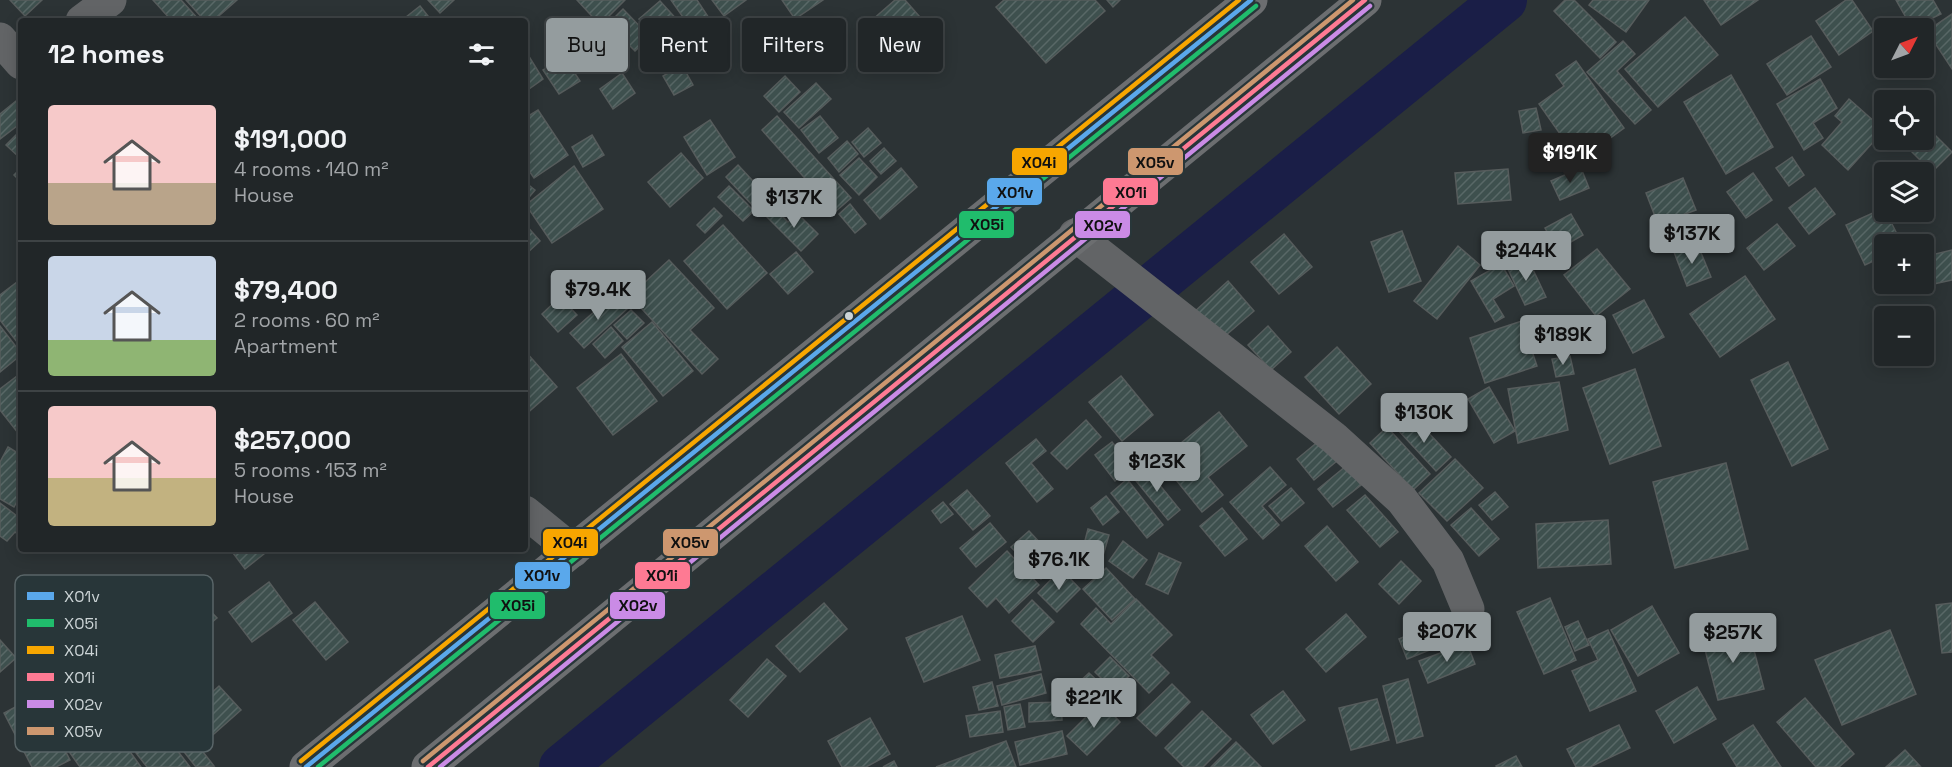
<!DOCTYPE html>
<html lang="en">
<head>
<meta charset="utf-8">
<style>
  :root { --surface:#212628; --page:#292e30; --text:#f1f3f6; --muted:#a2a5a8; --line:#3e4345; --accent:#949c9e }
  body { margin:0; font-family:"Space Grotesk",sans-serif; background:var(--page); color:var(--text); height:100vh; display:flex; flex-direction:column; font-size:22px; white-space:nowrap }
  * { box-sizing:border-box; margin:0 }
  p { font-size:20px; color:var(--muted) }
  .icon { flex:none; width:33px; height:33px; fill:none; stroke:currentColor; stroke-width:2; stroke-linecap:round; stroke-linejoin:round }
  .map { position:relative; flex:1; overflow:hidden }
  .drawer { position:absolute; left:18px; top:18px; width:510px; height:534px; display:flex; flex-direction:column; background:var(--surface); border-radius:6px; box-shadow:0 3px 15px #0003,0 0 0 2px var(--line) }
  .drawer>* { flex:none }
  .top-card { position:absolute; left:546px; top:18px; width:570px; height:54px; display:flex; gap:12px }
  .needle { width:39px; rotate:48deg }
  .buttons { position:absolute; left:1874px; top:18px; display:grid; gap:12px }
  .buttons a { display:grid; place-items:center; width:60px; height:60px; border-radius:6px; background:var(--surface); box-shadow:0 3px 15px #0003,0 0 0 2px var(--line); font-size:30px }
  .price { position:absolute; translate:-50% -51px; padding:0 14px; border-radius:6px; background:var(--accent); color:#111; font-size:20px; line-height:39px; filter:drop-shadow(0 2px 3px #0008) }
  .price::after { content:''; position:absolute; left:50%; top:36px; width:18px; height:14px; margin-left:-9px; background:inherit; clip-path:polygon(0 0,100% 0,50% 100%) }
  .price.current { background:#222; color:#fff }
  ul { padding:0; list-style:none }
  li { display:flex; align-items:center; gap:18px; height:150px; padding:0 30px }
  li+li { border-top:2px solid var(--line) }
  li span { display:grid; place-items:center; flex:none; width:168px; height:120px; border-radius:6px; color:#555 }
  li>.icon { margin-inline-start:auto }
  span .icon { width:72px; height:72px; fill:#fffc; stroke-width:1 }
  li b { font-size:26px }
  h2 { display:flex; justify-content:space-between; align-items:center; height:72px; padding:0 30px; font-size:26px }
  .tag { padding:0 21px; border-radius:6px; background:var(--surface); box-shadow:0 3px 15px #0003,0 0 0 2px var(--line); font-size:21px; line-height:54px }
  .tag.current { background:var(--accent); color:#111 }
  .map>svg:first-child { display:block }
</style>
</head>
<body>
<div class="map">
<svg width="1952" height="767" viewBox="0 0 1952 767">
  <defs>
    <pattern id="building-hatch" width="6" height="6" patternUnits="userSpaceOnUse" patternTransform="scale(1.5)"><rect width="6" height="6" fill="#3e504e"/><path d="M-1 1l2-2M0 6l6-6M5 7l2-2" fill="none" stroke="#596867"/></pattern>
  </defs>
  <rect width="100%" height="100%" fill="#2c3335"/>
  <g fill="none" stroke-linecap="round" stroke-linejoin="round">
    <path stroke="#1a1e47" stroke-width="46" d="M562,767L1504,0"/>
  </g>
  <g fill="url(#building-hatch)" stroke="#565c5c" stroke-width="1.5">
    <path d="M10,0H42L25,16Z"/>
    <path d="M153,0H181L200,21H172Z"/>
    <path d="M186,0H237L213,21H205Z"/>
    <path d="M428,0H454L440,13Z"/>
    <path d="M577,0H625L600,25Z"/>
    <path d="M671,0H697L709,18L692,30Z"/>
    <path d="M712,0H746L724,16Z"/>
    <path d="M782,0H823L795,19Z"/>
    <path d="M895,0H905L919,16L882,48L864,27Z"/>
    <path d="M1004,0H1095L1105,11L1046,63L996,7Z"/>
    <path d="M1107,0H1120L1113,7Z"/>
    <path d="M1565,0H1574L1616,42L1600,58L1554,11Z"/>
    <path d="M1593,0H1649L1626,32L1589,5Z"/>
    <path d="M1704,0H1758L1721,25Z"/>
    <path d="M1846,0H1852L1873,31L1839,55L1816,21Z"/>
    <path d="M1896,0H1933L1941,14L1912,28Z"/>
    <path d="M660,1L679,22L658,40L639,19Z"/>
    <path d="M420,6L432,21H401Z"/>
    <path d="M623,9L650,37L635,51L608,24Z"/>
    <path d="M1952,14V69L1927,31Z"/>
    <path d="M1685,17L1718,55L1658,107L1625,69Z"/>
    <path d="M337,18L338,21H310Z"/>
    <path d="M1884,30V46L1877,35Z"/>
    <path d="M1811,36L1831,67L1787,95L1767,64Z"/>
    <path d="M1623,41L1635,54L1617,71L1651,110L1635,124L1587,72Z"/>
    <path d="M525,50L543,79L529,89L525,83Z"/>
    <path d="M564,57L580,81L559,94L543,70Z"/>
    <path d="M1576,61L1624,128L1579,161L1539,104L1564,86L1556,75Z"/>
    <path d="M682,65L693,85L674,95L663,76Z"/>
    <path d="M622,73L635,93L613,109L600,89Z"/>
    <path d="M1731,75L1773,147L1726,174L1684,102Z"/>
    <path d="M785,76L800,92L779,112L764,96Z"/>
    <path d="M1820,79L1837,108L1813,123L1823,138L1804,150L1777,104Z"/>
    <path d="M816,83L831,99L799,128L784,112Z"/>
    <path d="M21,97V123L0,139V114Z"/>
    <path d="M1849,99L1884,130L1848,170L1822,145L1842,122L1835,116Z"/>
    <path d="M1536,108L1541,130L1523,133L1519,111Z"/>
    <path d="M538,110L568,155L534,178L525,165V118Z"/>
    <path d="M777,116L851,198L835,212L762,130Z"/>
    <path d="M820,116L838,138L819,153L801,130Z"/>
    <path d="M710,120L735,157L707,175L684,137Z"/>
    <path d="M1923,123L1952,152L1932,172L1900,140H1923Z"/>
    <path d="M868,128L881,143L864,157L852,142Z"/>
    <path d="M21,130V157L20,158L6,145Z"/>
    <path d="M592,135L604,155L583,167L572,147Z"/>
    <path d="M847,141L858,154L839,172L828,158Z"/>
    <path d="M884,148L896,161L881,174L870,161Z"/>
    <path d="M681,153L703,178L670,207L648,182Z"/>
    <path d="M1792,157L1804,175L1789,186L1776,168Z"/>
    <path d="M859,158L877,177L859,195L840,175Z"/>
    <path d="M738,165L767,196L755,208L726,177Z"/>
    <path d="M574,166L603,209L552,243L526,205Z"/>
    <path d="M21,168V182L14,175Z"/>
    <path d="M901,168L917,187L880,219L864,200Z"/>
    <path d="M1581,168L1589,188L1560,200L1551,181Z"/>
    <path d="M1508,169L1511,200L1458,204L1455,173Z"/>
    <path d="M1753,173L1772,200L1746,218L1727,192Z"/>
    <path d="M1683,178L1696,210L1658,224L1646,193Z"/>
    <path d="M798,181L819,203L807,216L785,193Z"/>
    <path d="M525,182L535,190L525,202Z"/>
    <path d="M729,186L754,211L743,221L718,197Z"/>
    <path d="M1815,188L1835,214L1809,234L1789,208Z"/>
    <path d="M850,204L866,224L855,233L839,214Z"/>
    <path d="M714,208L722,216L705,233L697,225Z"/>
    <path d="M1884,208L1902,244H1884V256L1865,265L1846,225Z"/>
    <path d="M775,209L788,222L797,213L818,234L801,251L767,217Z"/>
    <path d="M1571,214L1583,235L1557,250L1545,228Z"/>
    <path d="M1689,221L1692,242L1671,245L1668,225Z"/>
    <path d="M525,224L540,241L525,255Z"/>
    <path d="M1777,224L1795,246L1764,270L1747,248Z"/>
    <path d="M723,225L767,273L727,309L684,261Z"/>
    <path d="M1402,231L1421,281L1389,292L1371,242Z"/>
    <path d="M1284,234L1312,267L1279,294L1251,262Z"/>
    <path d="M1697,243L1711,277L1687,286L1674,252Z"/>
    <path d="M1458,246L1480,265L1437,319L1414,301Z"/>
    <path d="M1597,249L1630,289L1596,316L1564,275Z"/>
    <path d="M1952,250V280L1897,292L1895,284H1923V257Z"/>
    <path d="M796,252L813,272L788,294L770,274Z"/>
    <path d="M1528,259L1546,297L1525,305L1507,267Z"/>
    <path d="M669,260L714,308L690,330L718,359L702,374L630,296Z"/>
    <path d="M1501,264L1514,286L1493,299L1504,317L1495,322L1471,281Z"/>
    <path d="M1745,276L1775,319L1720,357L1690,314Z"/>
    <path d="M21,279V347L0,320V295Z"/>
    <path d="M1228,281L1254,311L1218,342L1193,313Z"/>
    <path d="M613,295L627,309L584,348L570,333Z"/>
    <path d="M560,297L577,315L558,332L542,314Z"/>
    <path d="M1644,300L1664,337L1633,353L1613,315Z"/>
    <path d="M631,310L644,323L627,339L614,325Z"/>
    <path d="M1522,321L1537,366L1485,383L1470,338Z"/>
    <path d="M652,322L693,371L663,396L622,347Z"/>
    <path d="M0,326L21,353V355L0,372Z"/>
    <path d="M1268,326L1291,352L1271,370L1248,345Z"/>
    <path d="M611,327L623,341L605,358L593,344Z"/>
    <path d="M1337,347L1371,384L1339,414L1305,377Z"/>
    <path d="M525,351L557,387L525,415Z"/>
    <path d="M621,354L657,401L613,435L577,388Z"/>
    <path d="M1570,356L1574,374L1556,377L1552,359Z"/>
    <path d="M1788,362L1828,449L1792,466L1751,380Z"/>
    <path d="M1635,369L1661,446L1610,464L1583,388Z"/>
    <path d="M21,373V432L19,434L0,410V389Z"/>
    <path d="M1121,376L1153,415L1122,441L1089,402Z"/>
    <path d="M1559,382L1568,430L1518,443L1508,389Z"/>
    <path d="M1489,387L1515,431L1494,443L1468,399Z"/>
    <path d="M1219,412L1247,446L1208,477L1223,495L1202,512L1160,460Z"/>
    <path d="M1413,416L1451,457L1436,471L1398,430Z"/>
    <path d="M1086,420L1101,437L1067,469L1051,453Z"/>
    <path d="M1387,427L1430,474L1413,490L1370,443Z"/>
    <path d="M1036,439L1046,451L1031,463L1053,489L1037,502L1006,463Z"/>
    <path d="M1320,440L1337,461L1314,480L1297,459Z"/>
    <path d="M1112,442L1133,467L1115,481L1095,455Z"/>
    <path d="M8,447L21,455V494L14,507L0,499V462Z"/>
    <path d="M1455,459L1483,488L1447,521L1419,493Z"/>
    <path d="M1726,463L1748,549L1675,568L1653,482Z"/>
    <path d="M1346,466L1361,485L1333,507L1318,489Z"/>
    <path d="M1145,467L1180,510L1168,520L1133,477Z"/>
    <path d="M1270,467L1286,485L1262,506L1279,525L1263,539L1230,502Z"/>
    <path d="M1127,479L1163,525L1147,538L1111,493Z"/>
    <path d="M1291,488L1304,503L1282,521L1269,506Z"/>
    <path d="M967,490L990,516L973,530L950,504Z"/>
    <path d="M1495,492L1508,507L1492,520L1479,505Z"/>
    <path d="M1365,495L1398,532L1380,547L1347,510Z"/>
    <path d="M1106,496L1119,512L1103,525L1091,508Z"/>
    <path d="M943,502L953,514L941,523L932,511Z"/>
    <path d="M0,503L21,519V537L15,532L7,541L0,536Z"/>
    <path d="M1222,508L1247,539L1225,556L1200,526Z"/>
    <path d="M1471,508L1499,539L1479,556L1451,525Z"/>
    <path d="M1608,520L1611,564L1538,568L1536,524Z"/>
    <path d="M990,523L1006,542L976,567L960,548Z"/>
    <path d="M1327,526L1358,562L1336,581L1305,546Z"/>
    <path d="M1088,529L1109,535L1102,559L1082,552Z"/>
    <path d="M1029,531L1058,562L1041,579L1011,547Z"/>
    <path d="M1123,541L1147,560L1133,578L1109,561Z"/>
    <path d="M230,549H260L264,554L245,569Z"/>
    <path d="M1007,551L1039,585L1009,613L996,598L987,607L969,588Z"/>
    <path d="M1159,553L1181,563L1168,594L1146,584Z"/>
    <path d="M1401,561L1421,581L1399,604L1379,584Z"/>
    <path d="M1106,568L1135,599L1112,620L1083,589Z"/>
    <path d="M1061,569L1080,589L1057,612L1038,593Z"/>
    <path d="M269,582L292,613L252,642L229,612Z"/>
    <path d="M198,598L217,618L199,633L181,613Z"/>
    <path d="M1550,598L1576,660L1544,674L1517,612Z"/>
    <path d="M1136,599L1172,635L1151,655L1169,673L1149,693L1081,624L1096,608L1111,624Z"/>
    <path d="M1032,600L1054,622L1033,642L1012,621Z"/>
    <path d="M315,602L348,642L326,660L293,620Z"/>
    <path d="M824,603L847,629L800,672L776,646Z"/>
    <path d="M1952,603V652L1942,653L1936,605Z"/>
    <path d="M1652,606L1679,653L1638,676L1611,630Z"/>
    <path d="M1346,614L1366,637L1326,672L1306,649Z"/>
    <path d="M962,616L980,660L924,682L906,638Z"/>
    <path d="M1446,619L1455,640L1407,659L1399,639Z"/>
    <path d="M1578,621L1589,645L1575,651L1565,627Z"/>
    <path d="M1748,627L1764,689L1718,700L1702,638Z"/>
    <path d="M1608,630L1636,691L1590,711L1572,671L1598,660L1588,639Z"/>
    <path d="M1890,630L1916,694L1842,725L1815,660Z"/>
    <path d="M0,640L16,658L0,672Z"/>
    <path d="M1467,643L1475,664L1428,683L1419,661Z"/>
    <path d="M1035,646L1041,670L1000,678L995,655Z"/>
    <path d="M1110,657L1129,676L1114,691L1095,672Z"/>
    <path d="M767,659L786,676L748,717L730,700Z"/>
    <path d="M1089,673L1106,689L1094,702L1076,685Z"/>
    <path d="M1041,674L1046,693L1002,705L997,686Z"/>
    <path d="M184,675L206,698L219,686L241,710L206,741L164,693Z"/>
    <path d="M1408,679L1423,736L1397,743L1383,686Z"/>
    <path d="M992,682L998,706L979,710L973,687Z"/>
    <path d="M1172,684L1190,702L1156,736L1137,718Z"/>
    <path d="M1697,687L1716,719L1674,743L1656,711Z"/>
    <path d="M1283,691L1305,720L1273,744L1251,715Z"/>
    <path d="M36,696L70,760L56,767H32L4,713Z"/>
    <path d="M1805,698L1854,754L1839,767H1816L1777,722Z"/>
    <path d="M1377,699L1389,740L1351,750L1339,708Z"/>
    <path d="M1061,702L1062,720L1029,722V703Z"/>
    <path d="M1101,702L1120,722L1087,755L1067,736Z"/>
    <path d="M1020,704L1025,727L1008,730L1004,707Z"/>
    <path d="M1000,711L1003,732L970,737L966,716Z"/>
    <path d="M1202,711L1231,739L1203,767H1184L1165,748Z"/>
    <path d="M870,718L890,754L866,767H842L828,741Z"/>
    <path d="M178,720L214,766L196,767L166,729Z"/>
    <path d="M110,724L141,767H80L70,753Z"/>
    <path d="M1619,725L1630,748L1590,767H1576L1567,749Z"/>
    <path d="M1753,725L1781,767H1737L1723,744Z"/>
    <path d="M1062,731L1067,754L1020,765L1015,742Z"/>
    <path d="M163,732L190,767H147L136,753Z"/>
    <path d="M1006,741L1016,767H936Z"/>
    <path d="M1236,742L1261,767H1211Z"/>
    <path d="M1905,750L1920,766L1886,767Z"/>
    <path d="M1516,756L1522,767H1497L1496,766Z"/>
    <path d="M894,761L897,767H883Z"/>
  </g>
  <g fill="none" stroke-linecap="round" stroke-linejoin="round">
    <g stroke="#626466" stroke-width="33">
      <path d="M82,21L110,0"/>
      <path d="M0,39L21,63"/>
      <path d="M1075,235L1334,438L1402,500L1448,561L1468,609"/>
      <path d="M525,512L573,551"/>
    </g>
    <g stroke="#6c6e70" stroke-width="33">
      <path d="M306,767L1251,0"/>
      <path d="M428,767L1365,0"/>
    </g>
    <defs>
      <path id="bus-1" d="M306,767L1251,0"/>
      <path id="bus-2" d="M318,767L1256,6"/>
      <path id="bus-3" d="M301,761L1239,0"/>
      <path id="bus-4" d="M428,767L1365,0"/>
      <path id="bus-5" d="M440,767L1370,6"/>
      <path id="bus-6" d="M423,761L1353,0"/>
    </defs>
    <use href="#bus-1" stroke="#283639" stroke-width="9"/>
    <use href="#bus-2" stroke="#283639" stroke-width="9"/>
    <use href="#bus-3" stroke="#283639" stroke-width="9"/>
    <use href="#bus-4" stroke="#283639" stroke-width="9"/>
    <use href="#bus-5" stroke="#283639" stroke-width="9"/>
    <use href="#bus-6" stroke="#283639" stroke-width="9"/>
    <use href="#bus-1" stroke="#5aa8eb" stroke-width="4.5"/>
    <use href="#bus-2" stroke="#20bc6c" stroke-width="4.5"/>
    <use href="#bus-3" stroke="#f7a600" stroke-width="4.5"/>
    <use href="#bus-4" stroke="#fe7a93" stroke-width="4.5"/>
    <use href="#bus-5" stroke="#ca8be6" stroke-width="4.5"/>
    <use href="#bus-6" stroke="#cd976f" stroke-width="4.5"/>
  </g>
  <circle fill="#ccd4d6" stroke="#283639" stroke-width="2" cx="849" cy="316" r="5"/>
  <rect x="15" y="575" width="198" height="177" rx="9" fill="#283639" stroke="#596568" stroke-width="1.5"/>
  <rect x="27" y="592" width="27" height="8" fill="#5aa8eb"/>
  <rect x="27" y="619" width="27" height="8" fill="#20bc6c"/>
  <rect x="27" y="646" width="27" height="8" fill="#f7a600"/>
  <rect x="27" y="673" width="27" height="8" fill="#fe7a93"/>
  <rect x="27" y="700" width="27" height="8" fill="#ca8be6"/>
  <rect x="27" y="727" width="27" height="8" fill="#cd976f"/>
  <g font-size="16" fill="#ccd4d6">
    <text x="64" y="602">X01v</text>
    <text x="64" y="629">X05i</text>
    <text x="64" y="656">X04i</text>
    <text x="64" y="683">X01i</text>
    <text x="64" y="710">X02v</text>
    <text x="64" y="737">X05v</text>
  </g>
  <g stroke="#283639" stroke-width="2">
    <rect x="1127" y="147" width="57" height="29" rx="6" fill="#cd976f"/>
    <rect x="1011" y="147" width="57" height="29" rx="6" fill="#f7a600"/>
    <rect x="986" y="177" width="57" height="29" rx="6" fill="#5aa8eb"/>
    <rect x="1102" y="177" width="57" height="29" rx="6" fill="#fe7a93"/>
    <rect x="958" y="210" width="57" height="29" rx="6" fill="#20bc6c"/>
    <rect x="1074" y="210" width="57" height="29" rx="6" fill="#ca8be6"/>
    <rect x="662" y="528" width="57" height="29" rx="6" fill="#cd976f"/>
    <rect x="542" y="528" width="57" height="29" rx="6" fill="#f7a600"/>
    <rect x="514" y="561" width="57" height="29" rx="6" fill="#5aa8eb"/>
    <rect x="634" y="561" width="57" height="29" rx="6" fill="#fe7a93"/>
    <rect x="489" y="591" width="57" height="29" rx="6" fill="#20bc6c"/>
    <rect x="609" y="591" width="57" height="29" rx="6" fill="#ca8be6"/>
  </g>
  <g font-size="16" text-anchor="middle" font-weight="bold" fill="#111">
    <text x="1155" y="168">X05v</text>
    <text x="1039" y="168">X04i</text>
    <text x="1015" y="198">X01v</text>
    <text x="1131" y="198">X01i</text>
    <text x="987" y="230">X05i</text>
    <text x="1103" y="231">X02v</text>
    <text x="690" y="548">X05v</text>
    <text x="570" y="548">X04i</text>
    <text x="542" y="581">X01v</text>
    <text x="662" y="581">X01i</text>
    <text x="518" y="611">X05i</text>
    <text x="638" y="611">X02v</text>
  </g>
</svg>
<div class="buttons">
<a><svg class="needle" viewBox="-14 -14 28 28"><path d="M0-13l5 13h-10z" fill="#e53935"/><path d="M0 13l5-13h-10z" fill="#a2a5a8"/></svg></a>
<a><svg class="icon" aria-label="locate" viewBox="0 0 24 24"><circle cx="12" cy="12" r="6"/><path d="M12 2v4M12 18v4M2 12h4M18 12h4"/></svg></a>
<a><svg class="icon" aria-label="layers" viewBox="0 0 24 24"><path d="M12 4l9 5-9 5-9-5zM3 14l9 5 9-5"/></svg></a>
<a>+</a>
<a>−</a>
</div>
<b class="price current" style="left:1570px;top:184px">$191K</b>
<b class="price" style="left:794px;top:229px">$137K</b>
<b class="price" style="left:1692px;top:265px">$137K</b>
<b class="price" style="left:1526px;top:282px">$244K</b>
<b class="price" style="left:598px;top:321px">$79.4K</b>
<b class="price" style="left:1563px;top:366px">$189K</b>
<b class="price" style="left:1424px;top:444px">$130K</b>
<b class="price" style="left:1157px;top:493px">$123K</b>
<b class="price" style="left:1059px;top:591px">$76.1K</b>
<b class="price" style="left:1447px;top:663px">$207K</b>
<b class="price" style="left:1733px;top:664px">$257K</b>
<b class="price" style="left:1094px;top:729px">$221K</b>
<div class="top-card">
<a class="tag current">Buy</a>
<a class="tag">Rent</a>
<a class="tag">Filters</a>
<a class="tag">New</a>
</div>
<section class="drawer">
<h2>12 homes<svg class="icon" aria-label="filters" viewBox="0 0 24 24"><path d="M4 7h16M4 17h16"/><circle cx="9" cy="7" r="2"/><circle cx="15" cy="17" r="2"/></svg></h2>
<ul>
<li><span style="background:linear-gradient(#f6c9c9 65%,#b9a48a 0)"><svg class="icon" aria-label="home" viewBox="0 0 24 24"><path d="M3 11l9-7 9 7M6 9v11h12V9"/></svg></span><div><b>$191,000</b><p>4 rooms · 140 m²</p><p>House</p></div></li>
<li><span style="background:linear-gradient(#c9d6e8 70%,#8fb573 0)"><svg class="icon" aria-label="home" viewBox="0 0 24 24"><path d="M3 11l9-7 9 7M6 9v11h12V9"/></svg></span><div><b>$79,400</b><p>2 rooms · 60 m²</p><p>Apartment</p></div></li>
<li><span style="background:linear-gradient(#f6c9c9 60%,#c2b280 0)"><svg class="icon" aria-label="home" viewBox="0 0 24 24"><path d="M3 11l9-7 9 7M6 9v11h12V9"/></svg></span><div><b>$257,000</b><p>5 rooms · 153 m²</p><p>House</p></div></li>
</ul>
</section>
</div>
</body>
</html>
